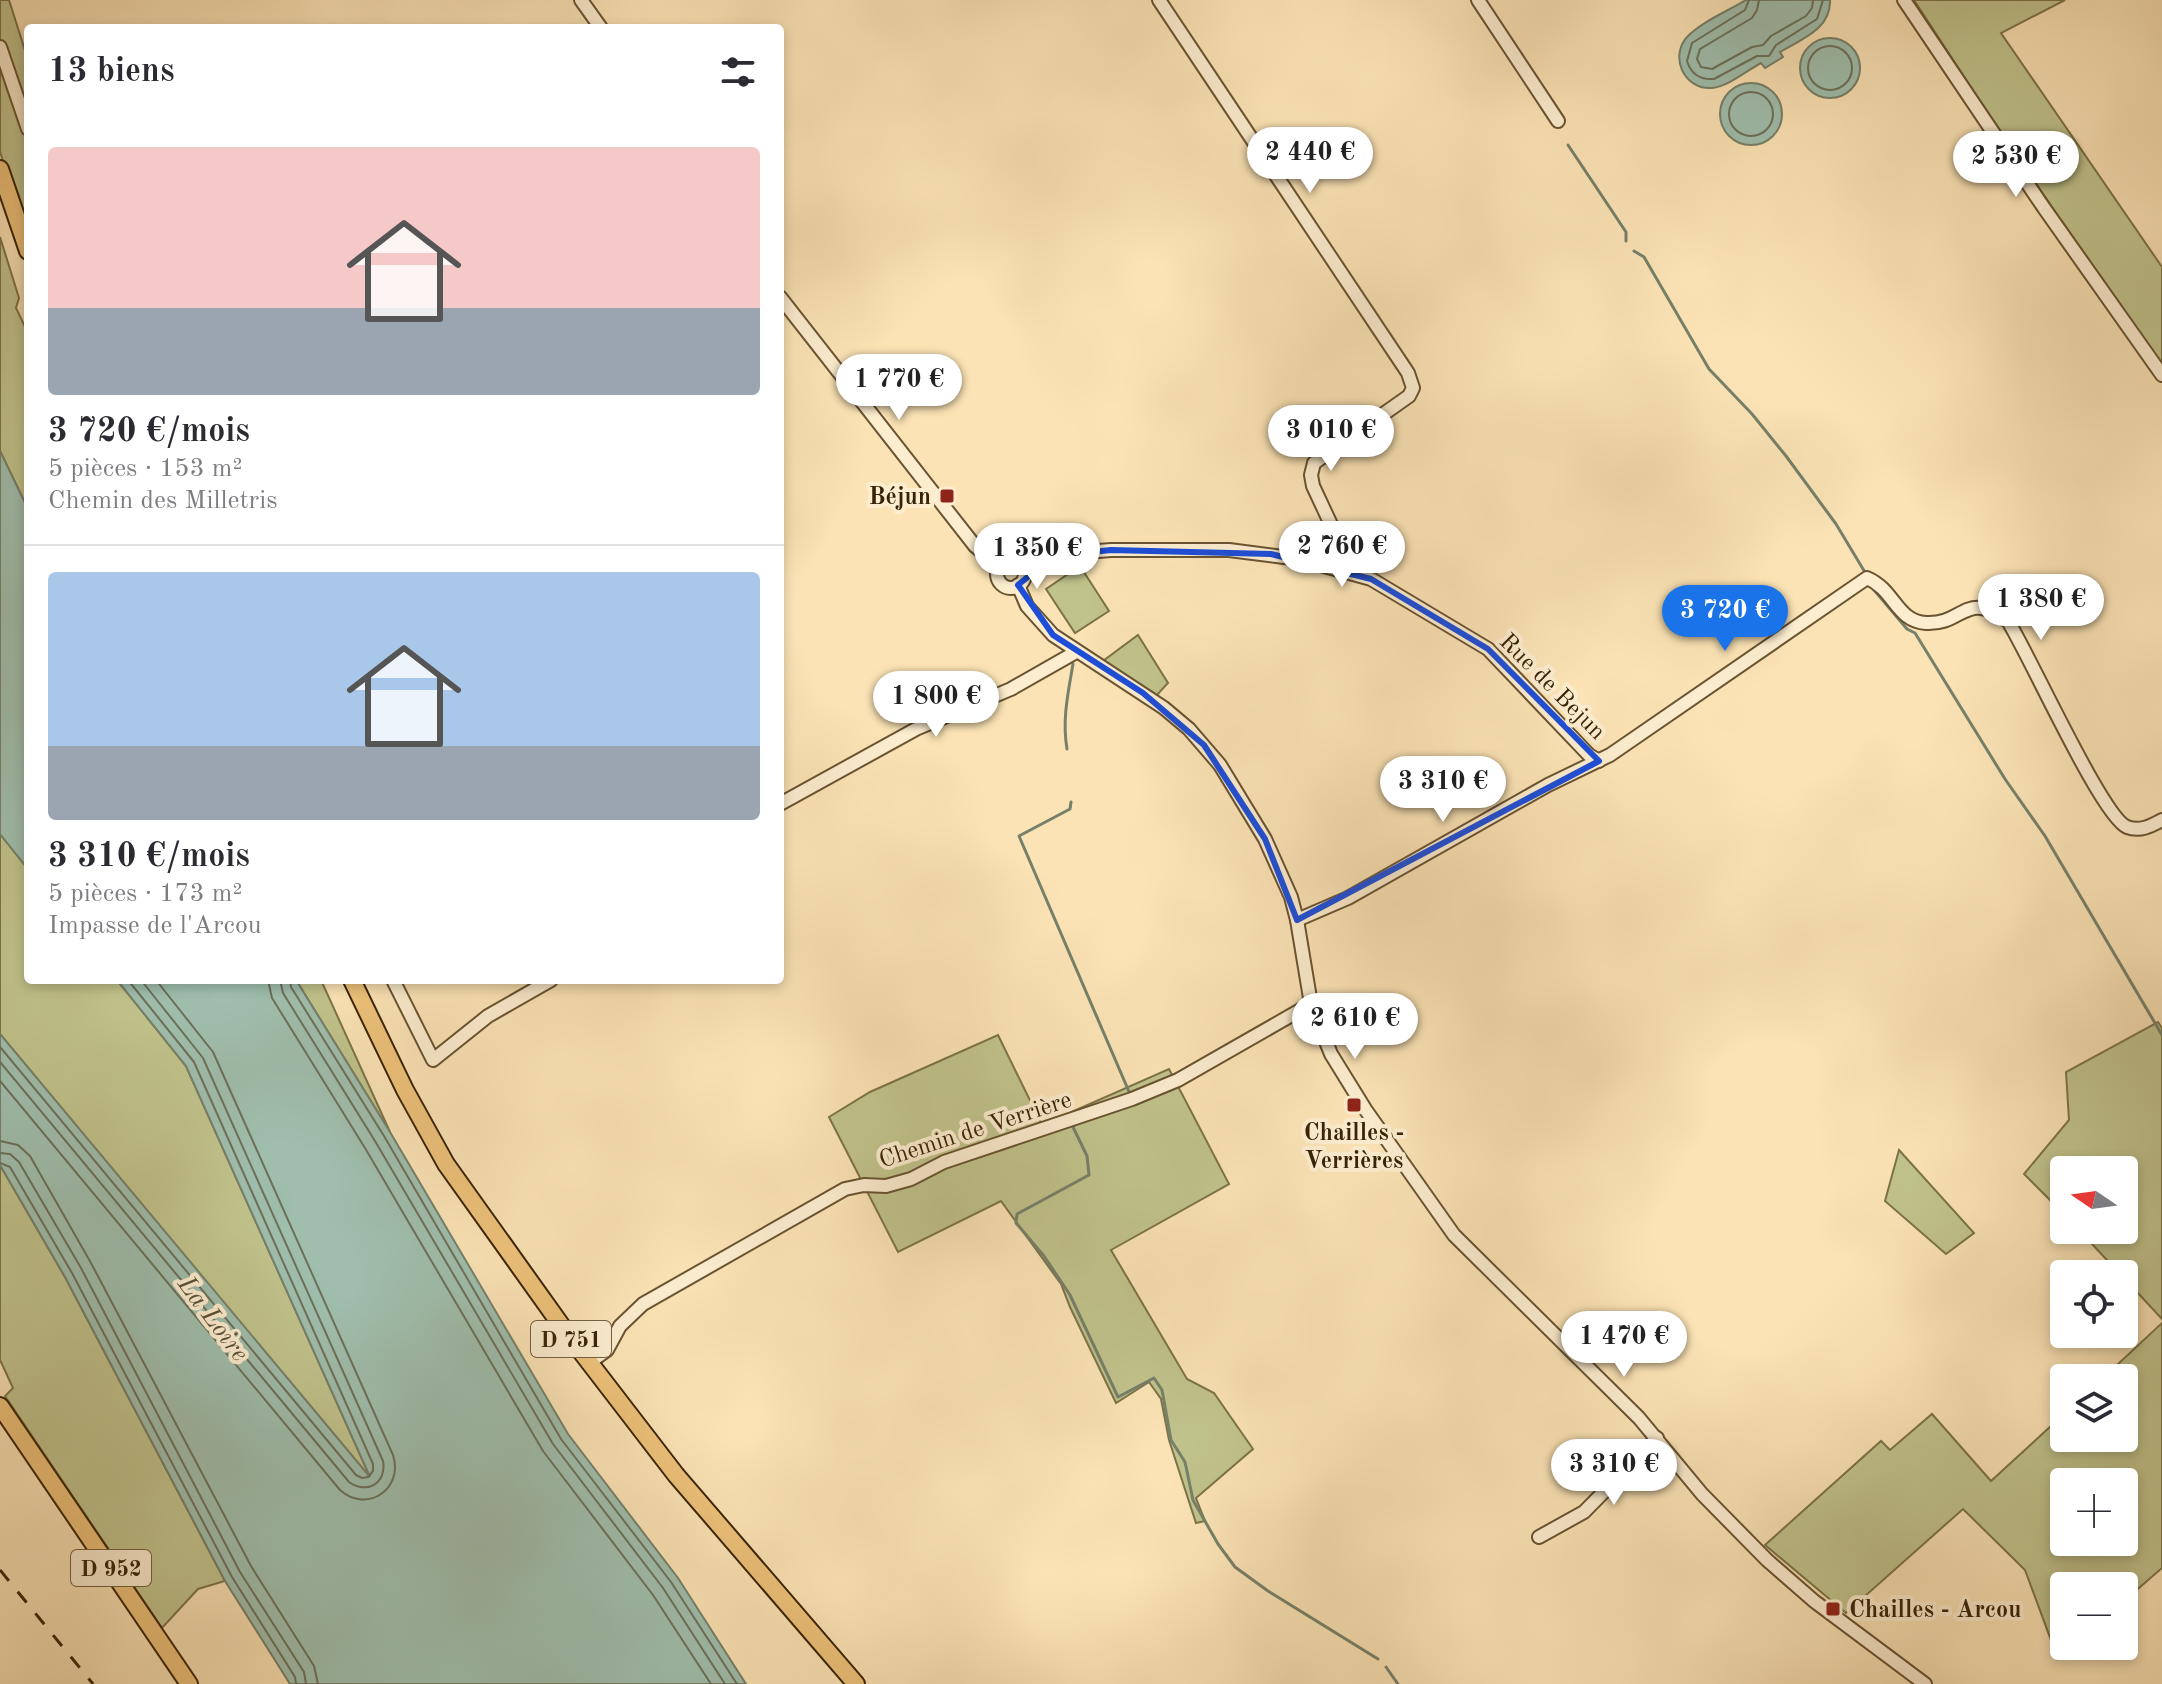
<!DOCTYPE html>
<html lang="fr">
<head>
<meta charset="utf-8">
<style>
  :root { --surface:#fff; --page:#f7f7f7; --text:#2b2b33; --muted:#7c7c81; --line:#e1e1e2; --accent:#1a73e8 }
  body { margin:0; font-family:"Old Standard TT",serif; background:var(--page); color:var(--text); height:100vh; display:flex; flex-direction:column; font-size:30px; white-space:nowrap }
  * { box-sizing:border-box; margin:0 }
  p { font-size:26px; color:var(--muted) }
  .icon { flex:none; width:44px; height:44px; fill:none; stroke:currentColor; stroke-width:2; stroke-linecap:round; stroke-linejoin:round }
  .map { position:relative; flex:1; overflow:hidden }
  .sheet { position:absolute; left:24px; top:24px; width:760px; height:960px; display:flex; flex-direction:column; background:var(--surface); border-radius:8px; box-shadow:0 4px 12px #0003 }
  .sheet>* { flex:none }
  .needle { width:52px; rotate:283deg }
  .buttons { position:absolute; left:2050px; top:1156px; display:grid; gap:16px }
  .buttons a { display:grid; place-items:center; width:88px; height:88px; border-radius:8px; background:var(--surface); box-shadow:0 4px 12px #0003; font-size:40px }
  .price { position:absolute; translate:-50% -68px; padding:0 18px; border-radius:28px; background:#fff; color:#222; font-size:26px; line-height:52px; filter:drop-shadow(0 2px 4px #0008) }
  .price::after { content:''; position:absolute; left:50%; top:48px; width:24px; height:18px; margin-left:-12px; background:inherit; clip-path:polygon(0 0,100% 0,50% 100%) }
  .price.current { background:var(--accent); color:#fff }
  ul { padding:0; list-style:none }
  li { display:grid; align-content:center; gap:16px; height:424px; padding:0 24px }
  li+li { border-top:2px solid var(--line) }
  li span { display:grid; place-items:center; height:248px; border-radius:8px; color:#555 }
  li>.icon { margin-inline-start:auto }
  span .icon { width:144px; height:144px; fill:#fffc; stroke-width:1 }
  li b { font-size:34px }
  h2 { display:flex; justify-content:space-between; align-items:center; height:96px; padding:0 24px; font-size:34px }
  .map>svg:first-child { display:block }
</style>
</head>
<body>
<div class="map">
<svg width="2162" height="1684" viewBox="0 0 2162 1684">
  <rect width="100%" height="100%" fill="#fbe3b5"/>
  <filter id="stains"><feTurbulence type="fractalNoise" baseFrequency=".0025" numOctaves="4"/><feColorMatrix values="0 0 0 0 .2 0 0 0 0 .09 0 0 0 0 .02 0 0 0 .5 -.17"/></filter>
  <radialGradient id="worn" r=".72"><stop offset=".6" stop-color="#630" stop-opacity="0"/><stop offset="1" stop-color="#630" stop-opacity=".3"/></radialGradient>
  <g fill="#c1c38c" stroke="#7c7348" stroke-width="2" fill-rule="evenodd">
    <path d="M0,0H9L28,60V121L0,43Z"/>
    <path d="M1914,0H2065L2001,33L2162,267V365L2004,138Z"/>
    <path d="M0,59L28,139V234L0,152Z"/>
    <path d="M0,237L19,298L16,308L28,333V509L0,451Z"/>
    <path d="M1080,566L1109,611L1075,633L1046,589Z"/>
    <path d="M1138,635L1168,683L1157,695L1103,661Z"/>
    <path d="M0,834L28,869V980H117L186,1066L372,1481L0,1034Z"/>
    <path d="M296,980H321L390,1132Z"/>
    <path d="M2158,1022L2162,1028V1319L2124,1278V1274H2120L2079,1230H2124V1170H2064V1214L2024,1174L2069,1120L2066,1072Z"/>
    <path d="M998,1035L1042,1125L1169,1069L1229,1184L1111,1250L1187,1379L1214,1393L1253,1449L1196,1498L1205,1521L1196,1523L1169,1440L1161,1399L1149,1382L1116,1403L1070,1307L1061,1284L1001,1201L898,1252L829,1117L870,1092Z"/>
    <path d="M1899,1150L1974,1233L1946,1254L1885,1201Z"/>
    <path d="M0,1165L65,1277L225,1581L198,1589L162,1628L5,1396L13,1388L0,1360Z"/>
    <path d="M2162,1323V1568L2124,1601V1586H2064V1646H2073L2058,1659L2025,1570L1963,1509L1846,1613L1765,1545L1881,1441L1890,1450L1932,1414L1991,1481L2064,1414V1438H2124V1378H2103ZM2064,1482H2124V1542H2064Z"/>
  </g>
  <g fill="#9fbead" stroke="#76806a" stroke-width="2">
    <path d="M1746,0H1830C1831,29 1802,39 1780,52L1783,57L1765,68L1761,63C1746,71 1729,86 1712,88C1683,90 1669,55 1688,36C1703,21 1728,11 1746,0Z"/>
    <circle cx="1830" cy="68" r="30"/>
    <circle cx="1751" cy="114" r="31"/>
    <path d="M0,451L28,509V869L0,834Z"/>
    <path d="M117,980H296L390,1132L568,1434L678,1578L746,1684H290L225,1581L65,1277L0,1165V1034L370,1477L186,1066Z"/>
  </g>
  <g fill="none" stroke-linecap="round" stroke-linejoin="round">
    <g stroke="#6c7059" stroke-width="2">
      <path d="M1749,0L1745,10L1692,43L1687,61C1691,74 1700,80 1714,79L1757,56H1769L1776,45L1817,19L1823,0"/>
      <path d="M1759,0L1757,10L1752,18L1700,49L1697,59L1701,67L1712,69L1752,47L1763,45L1771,36L1806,16L1812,8L1813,0"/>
      <circle cx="1830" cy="68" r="22"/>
      <circle cx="1751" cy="114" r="22"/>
      <path d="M268,980L272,998L365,1148L543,1451L653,1595L711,1684"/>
      <path d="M280,980L283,993L375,1141L553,1444L663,1588L725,1684"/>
      <path d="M290,980L291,987L384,1136L561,1439L671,1582L737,1684"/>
      <path d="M0,1047L356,1475L362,1478L368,1477L373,1471V1464L194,1062L128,980"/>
      <path d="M0,1062L349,1482C367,1495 387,1483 383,1461L203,1058L141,980"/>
      <path d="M0,1081L340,1490C367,1514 404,1489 393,1455L213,1052L156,980"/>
      <path d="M0,1141L18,1145L30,1156L91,1263L251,1566L314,1666L318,1684"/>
      <path d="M0,1153L10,1154L19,1162L81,1268L240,1572L304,1672L306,1684"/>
      <path d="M0,1163L10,1167L72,1273L232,1577L295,1677L296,1684"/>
    </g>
    <g stroke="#76806a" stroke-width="3">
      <path d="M1568,145L1626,232V241"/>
      <path d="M1634,251L1644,257L1709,369L1752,414L1786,456L1836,524L1866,574"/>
      <path d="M1869,584L1907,629L1915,633L2005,779L2045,836L2162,1035"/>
      <path d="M1067,749C1062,720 1068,693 1073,664"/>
      <path d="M1071,802L1070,809L1019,836L1130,1094"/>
      <path d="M1075,1125H1072L1087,1156L1089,1175L1017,1214L1016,1223L1044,1256L1070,1295L1118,1397L1154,1378L1162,1390L1171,1440L1185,1462L1193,1500L1218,1544L1235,1567L1268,1591L1378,1659"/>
      <path d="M1386,1667L1398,1684"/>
    </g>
    <defs>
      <g id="minor">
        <path d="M581,0L601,28"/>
        <path d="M1159,0L1408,373L1413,388L1409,396L1314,463L1311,475L1313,486L1349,563L1348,572"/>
        <path d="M1478,0L1558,121"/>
        <path d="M1904,0L2044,208L2162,375"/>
        <path d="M0,47L28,129"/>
        <path d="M780,297L975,546L999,566"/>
        <circle cx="1011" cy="574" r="14"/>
        <path d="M1020,563L1035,556L1111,550H1229L1299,559L1371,579L1488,649L1589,755L1599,761"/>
        <path d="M1018,585L1027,606L1053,635L1164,708L1189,729L1220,765L1265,839L1291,897L1297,920L1311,1004L1331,1054L1365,1109L1454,1235L1639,1418L1702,1494L1767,1560L1814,1601L1925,1684"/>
        <path d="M780,804L916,729L1011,689L1076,652"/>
        <path d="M1297,920L1348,898L1548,785L1610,755L1867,578C1895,590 1896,621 1926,623C1964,625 1965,589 2008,621C2029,654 2102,817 2127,827C2140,832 2151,826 2162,820"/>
        <path d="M393,980L433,1060L488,1016L551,980"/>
        <path d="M589,1363L607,1350L620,1326L643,1304L845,1189L864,1185L886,1186L911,1179L944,1162L1132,1099L1178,1080L1311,1004"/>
        <path d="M1539,1537L1584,1512L1657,1438"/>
      </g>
      <g id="major">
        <path d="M0,169L28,251"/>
        <path d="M352,980L405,1090L446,1164L566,1332L676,1475L856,1684"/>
        <path d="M0,1406L189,1684"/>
      </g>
    </defs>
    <use href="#minor" stroke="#695331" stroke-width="16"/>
    <use href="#major" stroke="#382305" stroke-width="20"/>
    <use href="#minor" stroke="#fcedcf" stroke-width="12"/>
    <use href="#major" stroke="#eec27a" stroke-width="16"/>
    <path stroke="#382305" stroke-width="3" stroke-dasharray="14 14" stroke-linecap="butt" d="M0,1570L93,1684"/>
  </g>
  <path fill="none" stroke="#1d4ed8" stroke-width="6" stroke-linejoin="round" d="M1111,550L1271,554L1371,579L1488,649L1599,761L1297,920L1265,839L1204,745L1143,693L1053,635L1018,585L1030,575L1020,563L1025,559Z"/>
  <g fill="#8f2418" stroke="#fcedcf" stroke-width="3">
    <rect x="939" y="488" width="16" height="16" rx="4"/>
    <rect x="1346" y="1097" width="16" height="16" rx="4"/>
    <rect x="1825" y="1601" width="16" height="16" rx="4"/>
  </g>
  <g text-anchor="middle" stroke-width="8" stroke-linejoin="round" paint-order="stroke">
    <g fill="#fcedcf" stroke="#736042" stroke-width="2">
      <rect x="531" y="1321" width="80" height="36" rx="6"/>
      <rect x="71" y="1550" width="80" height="36" rx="6"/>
    </g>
    <g font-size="22" font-weight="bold" fill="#382305">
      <text x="571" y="1347">D 751</text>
      <text x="111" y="1576">D 952</text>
    </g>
    <g font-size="24" font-weight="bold" fill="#382305" stroke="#fcedcf" text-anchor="end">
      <text x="931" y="504">Béjun</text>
      <text x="1354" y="1140" text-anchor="middle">Chailles -<tspan x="1354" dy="28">Verrières</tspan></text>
      <text x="1849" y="1617" text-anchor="start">Chailles - Arcou</text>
    </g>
    <g font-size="24" fill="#382305" stroke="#fcedcf">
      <text transform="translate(1553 686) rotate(45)" y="8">Rue de Bejun</text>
      <text transform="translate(975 1129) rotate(-18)" y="8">Chemin de Verrière</text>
    </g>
    <g font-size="26" font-style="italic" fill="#575237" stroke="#fcedcf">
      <text transform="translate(214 1318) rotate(53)" y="9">La Loire</text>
    </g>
  </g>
  <rect width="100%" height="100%" filter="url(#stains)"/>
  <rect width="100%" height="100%" fill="url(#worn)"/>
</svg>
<div class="buttons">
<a><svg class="needle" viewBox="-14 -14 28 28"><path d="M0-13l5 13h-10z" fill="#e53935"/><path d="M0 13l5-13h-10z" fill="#7c7c81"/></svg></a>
<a><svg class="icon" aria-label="locate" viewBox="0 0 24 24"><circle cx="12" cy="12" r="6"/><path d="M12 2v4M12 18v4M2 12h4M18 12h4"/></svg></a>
<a><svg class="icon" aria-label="layers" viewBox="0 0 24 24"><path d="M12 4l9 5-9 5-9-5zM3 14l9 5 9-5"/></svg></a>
<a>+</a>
<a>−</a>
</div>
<b class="price" style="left:1310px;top:195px">2 440 €</b>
<b class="price" style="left:2016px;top:199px">2 530 €</b>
<b class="price" style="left:899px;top:422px">1 770 €</b>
<b class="price" style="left:1331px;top:473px">3 010 €</b>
<b class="price" style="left:1342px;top:589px">2 760 €</b>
<b class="price" style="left:1037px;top:591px">1 350 €</b>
<b class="price" style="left:2041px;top:642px">1 380 €</b>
<b class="price current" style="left:1725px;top:653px">3 720 €</b>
<b class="price" style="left:936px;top:739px">1 800 €</b>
<b class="price" style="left:1443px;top:824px">3 310 €</b>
<b class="price" style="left:1355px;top:1061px">2 610 €</b>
<b class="price" style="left:1624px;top:1379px">1 470 €</b>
<b class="price" style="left:1614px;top:1507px">3 310 €</b>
<section class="sheet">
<h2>13 biens<svg class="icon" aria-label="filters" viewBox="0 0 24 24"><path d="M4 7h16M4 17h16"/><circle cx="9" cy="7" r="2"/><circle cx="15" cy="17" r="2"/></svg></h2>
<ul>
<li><span style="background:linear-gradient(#f6c9c9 65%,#9aa5b1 0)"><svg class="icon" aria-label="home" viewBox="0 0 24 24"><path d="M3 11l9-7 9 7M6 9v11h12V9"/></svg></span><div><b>3 720 €/mois</b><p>5 pièces · 153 m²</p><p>Chemin des Milletris</p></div></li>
<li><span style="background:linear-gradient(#a9c7e8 70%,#9aa5b1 0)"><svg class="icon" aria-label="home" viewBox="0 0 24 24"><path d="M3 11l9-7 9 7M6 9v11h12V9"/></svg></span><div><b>3 310 €/mois</b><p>5 pièces · 173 m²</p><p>Impasse de l'Arcou</p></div></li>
</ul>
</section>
</div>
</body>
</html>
